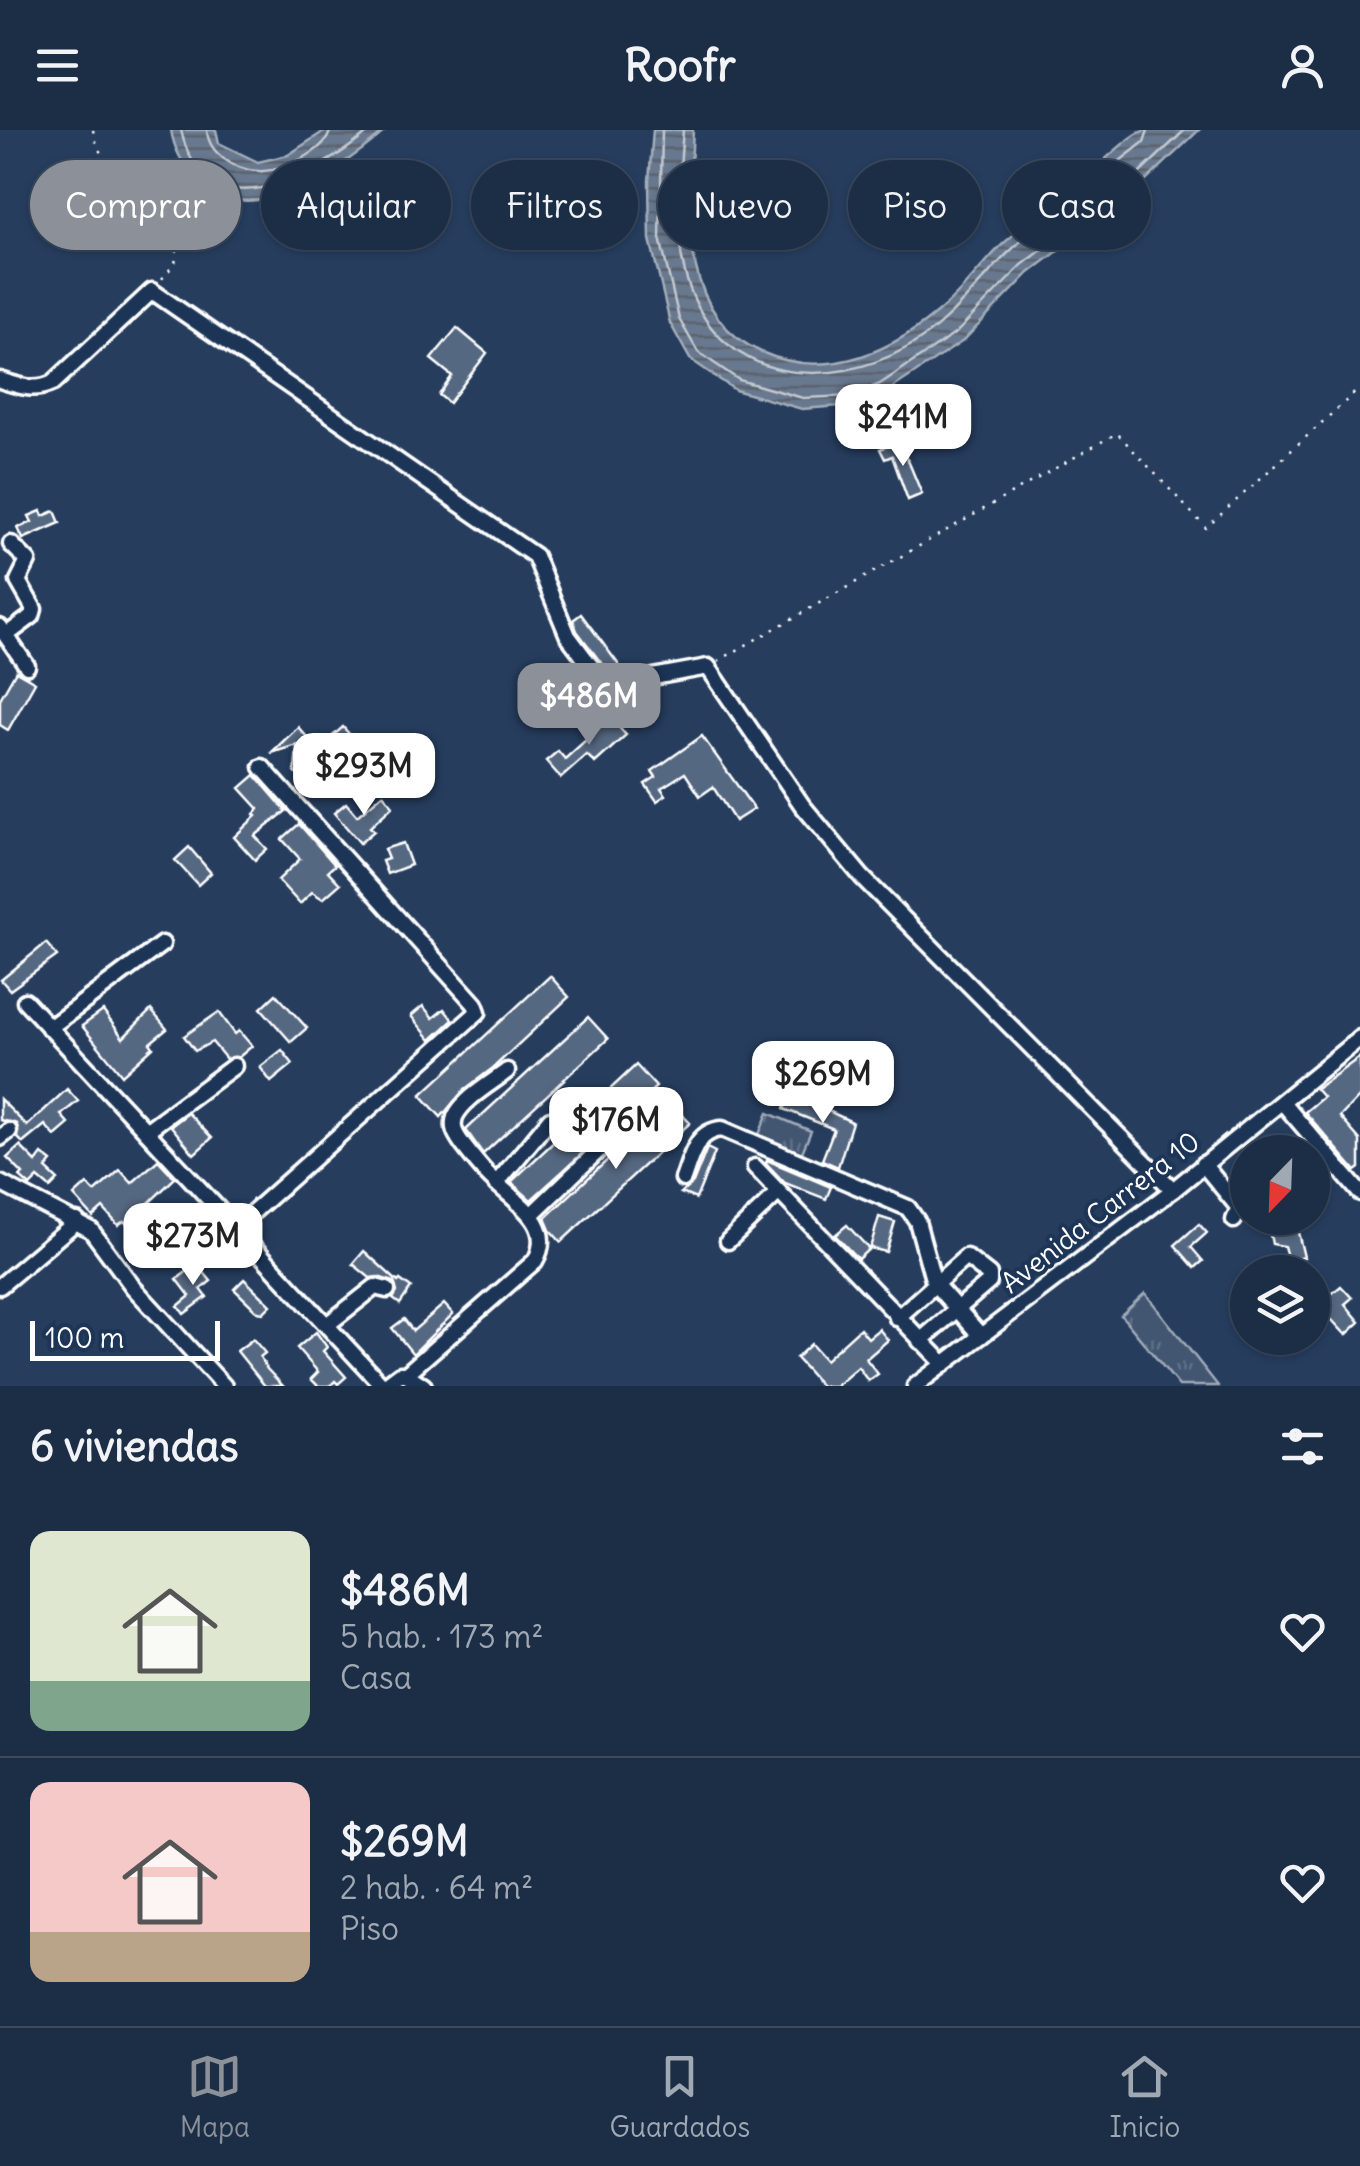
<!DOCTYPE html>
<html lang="es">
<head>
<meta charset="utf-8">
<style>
  :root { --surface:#1c2e46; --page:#25364d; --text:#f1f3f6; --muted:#a0a8b3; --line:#3a4a5f; --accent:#8c9099 }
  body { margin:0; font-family:Delius,sans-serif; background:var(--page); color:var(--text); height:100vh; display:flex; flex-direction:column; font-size:38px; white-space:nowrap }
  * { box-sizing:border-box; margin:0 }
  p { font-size:32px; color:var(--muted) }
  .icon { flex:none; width:55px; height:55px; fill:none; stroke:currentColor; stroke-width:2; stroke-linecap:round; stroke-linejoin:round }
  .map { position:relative; height:1256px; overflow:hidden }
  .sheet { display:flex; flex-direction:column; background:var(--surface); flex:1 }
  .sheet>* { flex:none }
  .hud { position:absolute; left:30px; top:30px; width:1300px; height:90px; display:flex; gap:20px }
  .needle { width:65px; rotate:203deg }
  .controls { position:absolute; left:1230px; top:1005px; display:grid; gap:20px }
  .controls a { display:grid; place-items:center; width:100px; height:100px; border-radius:50%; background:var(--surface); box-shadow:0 2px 8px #0004,0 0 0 2px var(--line); font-size:50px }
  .scale { position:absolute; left:30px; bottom:25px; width:190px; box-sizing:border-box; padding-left:10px; border:5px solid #fff; border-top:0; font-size:28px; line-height:35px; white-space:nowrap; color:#fff; -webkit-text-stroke:8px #1d3557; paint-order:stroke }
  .price { position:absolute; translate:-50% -85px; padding:0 22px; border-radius:20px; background:#fff; color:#222; font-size:32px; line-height:65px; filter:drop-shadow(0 2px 5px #0008) }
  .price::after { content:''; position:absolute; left:50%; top:60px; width:30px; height:22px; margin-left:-15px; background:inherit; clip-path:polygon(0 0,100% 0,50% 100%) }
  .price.selected { background:var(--accent); color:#fff }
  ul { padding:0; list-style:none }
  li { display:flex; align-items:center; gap:30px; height:250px; padding:0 30px }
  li+li { border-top:2px solid var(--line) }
  li span { display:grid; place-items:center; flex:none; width:280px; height:200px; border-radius:20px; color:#555 }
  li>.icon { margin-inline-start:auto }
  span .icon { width:120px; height:120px; fill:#fffc; stroke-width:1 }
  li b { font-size:42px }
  h2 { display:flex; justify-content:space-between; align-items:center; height:120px; padding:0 30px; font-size:42px }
  .chip { padding:0 35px; border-radius:45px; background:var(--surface); box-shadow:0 2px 8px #0004,0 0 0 2px var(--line); font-size:35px; line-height:90px }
  .chip.selected { background:var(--accent); color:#fff }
  header { display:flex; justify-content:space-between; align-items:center; height:130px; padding:0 30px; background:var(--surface); font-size:45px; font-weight:700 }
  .dock { display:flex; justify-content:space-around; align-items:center; height:140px; border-top:2px solid var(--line); background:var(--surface); font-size:28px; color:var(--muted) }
  .dock a { display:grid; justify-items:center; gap:5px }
  .dock .selected { color:var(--accent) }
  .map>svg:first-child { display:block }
</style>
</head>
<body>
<header><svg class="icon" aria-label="menu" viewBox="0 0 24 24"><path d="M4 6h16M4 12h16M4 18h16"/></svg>Roofr<svg class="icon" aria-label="person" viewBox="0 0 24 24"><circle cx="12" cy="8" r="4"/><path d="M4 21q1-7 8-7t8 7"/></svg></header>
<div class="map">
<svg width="1360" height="1256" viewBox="0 0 1360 1256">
  <defs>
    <pattern id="park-tufts" width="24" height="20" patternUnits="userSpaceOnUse" patternTransform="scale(2.5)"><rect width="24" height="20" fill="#425672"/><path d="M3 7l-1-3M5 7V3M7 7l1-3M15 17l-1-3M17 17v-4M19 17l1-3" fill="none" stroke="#5e6f87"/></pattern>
    <pattern id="water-rules" width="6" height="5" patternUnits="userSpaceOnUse" patternTransform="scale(2.5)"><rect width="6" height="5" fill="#67788e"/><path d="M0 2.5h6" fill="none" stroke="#5a626d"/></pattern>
  </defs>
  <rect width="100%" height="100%" fill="#263d5e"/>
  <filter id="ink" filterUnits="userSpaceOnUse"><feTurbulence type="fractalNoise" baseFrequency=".01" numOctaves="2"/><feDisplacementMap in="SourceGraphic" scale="20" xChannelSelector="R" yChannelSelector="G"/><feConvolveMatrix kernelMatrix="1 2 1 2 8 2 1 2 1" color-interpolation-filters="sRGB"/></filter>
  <g filter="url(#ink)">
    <g fill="url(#park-tufts)" stroke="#a0aab8" stroke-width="2.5">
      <path d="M768,983L811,1001L800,1027L757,1009Z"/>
      <path d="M1145,1163L1218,1256H1179L1121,1185Z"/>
    </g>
    <g fill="url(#water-rules)" stroke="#a4aebb" stroke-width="2.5">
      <path d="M171,0H216L219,13L258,32L288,25L326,0H386C341,39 248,106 195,48C182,34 174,19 171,0Z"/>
      <path d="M653,0H693C689,77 676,184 761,222C829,252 896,220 947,174C968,155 984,132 1004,113C1032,88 1063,65 1092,41C1104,31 1132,3 1146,0C1162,0 1182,0 1199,0L1127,69L1029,143L963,211L885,263L854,275L802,279L735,260L690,229L670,193L650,109L649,51Z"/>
    </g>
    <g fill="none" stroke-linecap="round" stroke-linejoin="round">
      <g stroke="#c2c9d2" stroke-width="2.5">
        <path d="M181,0C205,108 318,45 371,0"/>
        <path d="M207,0C208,23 234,40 258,41C279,43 328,21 330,0"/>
        <path d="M662,0L660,108L679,189L698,222L739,250L803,268L851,266L880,254L956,203L1022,135L1121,61L1185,0"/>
        <path d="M683,0C679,51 672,111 690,159C725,254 830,261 908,217C948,195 976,155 1008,123C1050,83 1099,48 1144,12L1148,0"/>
      </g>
    </g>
    <g fill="#556781" stroke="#fff" stroke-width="2.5">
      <path d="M457,198L487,223L449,273L439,265L452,246L431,229Z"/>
      <path d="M900,311L922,364L908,370L892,326L885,329L880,319Z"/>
      <path d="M41,381L43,386L55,381L60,393L23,409L18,398L32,392L29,386Z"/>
      <path d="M581,484L619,535L615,538L602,534L577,501L573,490Z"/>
      <path d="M16,541L35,552L8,600L0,595V569Z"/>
      <path d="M610,588L626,605L595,633L587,625L561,648L546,631L558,621L565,629Z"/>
      <path d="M298,597L318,619L343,597L351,606L347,609L355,617L344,627L336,625L314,642L321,652L310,661L295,642L297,615L271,623Z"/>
      <path d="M702,606L754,679L735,691L713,657L700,666L685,643L661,658L666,665L657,671L645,654L656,647L652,641Z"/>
      <path d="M255,645L286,681L255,706L267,719L255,730L234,707L256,686L254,684L259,679L240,658Z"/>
      <path d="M383,664L393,676L370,697L374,701L360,713L334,683L346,673L357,686Z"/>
      <path d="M299,694L335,735L328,741L340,754L323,769L312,762L300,774L278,750L300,729L282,709Z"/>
      <path d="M403,713L411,735L387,744L382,731L388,729L384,719Z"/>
      <path d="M189,717L211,743L198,755L175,730Z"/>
      <path d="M46,813L57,826L10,860L1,850Z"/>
      <path d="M550,846L569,867L493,938L464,960L441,987L421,965Z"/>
      <path d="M276,864L307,898L291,912L261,878Z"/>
      <path d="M423,876L433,888L444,879L453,890L431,910L411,886Z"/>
      <path d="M151,880L167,899L150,913L153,917L122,945L82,896L103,881L123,908Z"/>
      <path d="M219,882L235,904L239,901L252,916L239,927L226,929L212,912L195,921L184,906Z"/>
      <path d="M588,887L608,909L483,1024L466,1000Z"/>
      <path d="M282,920L293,934L271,952L260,937Z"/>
      <path d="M1360,927V966L1340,987L1360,1010V1038L1356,1041L1305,982L1323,967L1316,959Z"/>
      <path d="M636,935L656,957L531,1070L511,1052Z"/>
      <path d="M67,959L78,971L61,985L69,994L55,1006L45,995L23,1013L17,1007V994L0,990V969L27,996Z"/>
      <path d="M790,963L852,992L838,1037L822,1030L834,999L784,979Z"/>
      <path d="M670,972L690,993L561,1112L550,1100L545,1088Z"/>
      <path d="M188,983L212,1008L194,1024L171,996Z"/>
      <path d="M20,1016L36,1032L42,1024L52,1032L46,1039L58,1050L50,1058L38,1048L30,1056L20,1047L23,1044L7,1028Z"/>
      <path d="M707,1018L715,1022L696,1069L681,1063L693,1053Z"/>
      <path d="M158,1030L175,1048L127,1094L124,1091L118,1095L103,1078L93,1087L74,1066L87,1054L95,1062L120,1040L132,1053Z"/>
      <path d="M767,1030L831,1057L826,1069L785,1053L766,1033Z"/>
      <path d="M178,1078L206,1081L204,1113L175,1110Z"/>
      <path d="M879,1087L895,1092L886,1122L870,1118Z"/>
      <path d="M1199,1094L1207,1103L1191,1117L1203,1131L1195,1138L1175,1115Z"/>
      <path d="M1296,1094L1304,1127L1288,1131L1284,1116L1272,1114L1269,1100Z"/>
      <path d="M847,1095L869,1119L858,1129L835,1105Z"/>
      <path d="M364,1121L398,1152L400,1150L411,1158L400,1174L393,1169L397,1162L394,1152L378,1147L370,1148L353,1134Z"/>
      <path d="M197,1134L211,1151L201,1159L207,1167L184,1184L178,1176L190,1166L177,1149Z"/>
      <path d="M244,1149L271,1175L263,1183L258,1182L234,1159Z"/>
      <path d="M1341,1156L1352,1168L1345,1174L1360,1192L1346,1205L1318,1175Z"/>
      <path d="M444,1174L453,1184L413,1224L392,1198L404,1189L413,1201Z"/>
      <path d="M860,1198L868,1208L879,1199L888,1210L866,1229L878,1244L868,1251L858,1237L836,1256H821L796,1228L811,1214L825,1230Z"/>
      <path d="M316,1202L327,1217L323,1221L346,1247L338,1254L335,1251L330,1256H318L311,1249L318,1242L297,1218Z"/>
      <path d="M253,1209L265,1223L260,1227L267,1239L283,1256H265L237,1221Z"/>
    </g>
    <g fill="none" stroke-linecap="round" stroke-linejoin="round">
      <defs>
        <g id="minor">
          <path d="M0,250C19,256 34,262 53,253L152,161L535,426L568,506L595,542L604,548L642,549L708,537L802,675L862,747L1173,1060"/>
          <path d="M0,497L27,536"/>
          <path d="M8,504L32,486L34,479L18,451L28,431L11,414"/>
          <path d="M25,871L383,1256"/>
          <path d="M49,898L162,814"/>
          <path d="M1282,972L1360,1063"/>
          <path d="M146,1001L234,936"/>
          <path d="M0,1008L9,1001"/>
          <path d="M1203,1034L1239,1078L1234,1090"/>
          <path d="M755,1037L944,1234"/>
          <path d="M683,1049C691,1028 695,1001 722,999L908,1078L917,1091L934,1153L981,1206"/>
          <path d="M0,1053L91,1100L133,1157L224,1256"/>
          <path d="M496,1054L550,989"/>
          <path d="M531,1085L601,1018"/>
          <path d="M235,1098L478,882L475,874L262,637"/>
          <path d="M728,1111L778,1063"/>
          <path d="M0,1156L77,1091"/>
          <path d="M897,1188L966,1127L989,1145V1152L920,1211"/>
          <path d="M328,1194L375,1157L387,1160"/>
          <path d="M406,1244L424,1256"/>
          <path d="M384,1256L400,1244H406L535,1131C556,1095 517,1073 494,1051C482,1040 473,1028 463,1015C457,1006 451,999 455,987C463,969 492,953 507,941"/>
          <path d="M915,1256L1173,1060L1360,908"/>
        </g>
      </defs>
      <use href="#minor" stroke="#fff" stroke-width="21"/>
      <g stroke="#fff" stroke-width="2.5" stroke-dasharray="2.5 8" stroke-linecap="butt">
        <path d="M93,0C104,53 155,77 177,124L175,133L161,150"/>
        <path d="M718,531L1117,303L1206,398L1360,258"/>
      </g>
      <use href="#minor" stroke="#1d3557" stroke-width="14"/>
    </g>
  </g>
  <g text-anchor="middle" stroke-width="8" stroke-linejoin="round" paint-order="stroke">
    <g font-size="28" fill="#fff" stroke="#1d3557">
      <text transform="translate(1100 1082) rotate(-38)" y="10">Avenida Carrera 10</text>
    </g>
  </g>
</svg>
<div class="controls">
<a><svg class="needle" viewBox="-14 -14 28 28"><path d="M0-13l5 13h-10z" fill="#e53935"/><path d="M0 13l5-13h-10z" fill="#a0a8b3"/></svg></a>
<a><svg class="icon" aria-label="layers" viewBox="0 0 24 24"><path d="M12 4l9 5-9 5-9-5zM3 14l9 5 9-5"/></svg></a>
</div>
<div class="scale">100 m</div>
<b class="price" style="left:903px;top:339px">$241M</b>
<b class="price selected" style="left:589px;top:618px">$486M</b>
<b class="price" style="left:364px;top:688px">$293M</b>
<b class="price" style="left:823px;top:996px">$269M</b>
<b class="price" style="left:616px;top:1042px">$176M</b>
<b class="price" style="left:193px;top:1158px">$273M</b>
<div class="hud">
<a class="chip selected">Comprar</a>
<a class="chip">Alquilar</a>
<a class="chip">Filtros</a>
<a class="chip">Nuevo</a>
<a class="chip">Piso</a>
<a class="chip">Casa</a>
</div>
</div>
<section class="sheet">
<h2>6 viviendas<svg class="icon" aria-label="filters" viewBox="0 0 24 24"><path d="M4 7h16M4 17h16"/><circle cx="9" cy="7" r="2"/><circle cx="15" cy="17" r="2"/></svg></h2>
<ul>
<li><span style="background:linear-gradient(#dfe7d0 75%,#7fa58c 0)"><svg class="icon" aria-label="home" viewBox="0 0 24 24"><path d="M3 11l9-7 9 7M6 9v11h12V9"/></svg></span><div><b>$486M</b><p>5 hab. · 173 m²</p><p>Casa</p></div><svg class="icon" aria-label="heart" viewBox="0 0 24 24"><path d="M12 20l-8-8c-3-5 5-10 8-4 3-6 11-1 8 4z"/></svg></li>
<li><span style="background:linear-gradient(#f6c9c9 75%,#b9a48a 0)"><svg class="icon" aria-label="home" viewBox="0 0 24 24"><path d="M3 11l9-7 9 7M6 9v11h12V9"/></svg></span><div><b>$269M</b><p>2 hab. · 64 m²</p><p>Piso</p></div><svg class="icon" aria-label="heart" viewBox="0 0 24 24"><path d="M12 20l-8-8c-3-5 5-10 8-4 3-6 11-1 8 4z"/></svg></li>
</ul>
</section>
<nav class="dock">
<a class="selected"><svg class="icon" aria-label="map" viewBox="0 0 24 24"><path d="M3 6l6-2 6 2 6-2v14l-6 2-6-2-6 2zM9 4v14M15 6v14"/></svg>Mapa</a>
<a><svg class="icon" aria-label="saved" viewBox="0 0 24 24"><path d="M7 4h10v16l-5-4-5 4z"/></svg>Guardados</a>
<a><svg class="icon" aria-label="home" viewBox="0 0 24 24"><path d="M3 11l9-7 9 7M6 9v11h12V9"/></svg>Inicio</a>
</nav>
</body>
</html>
